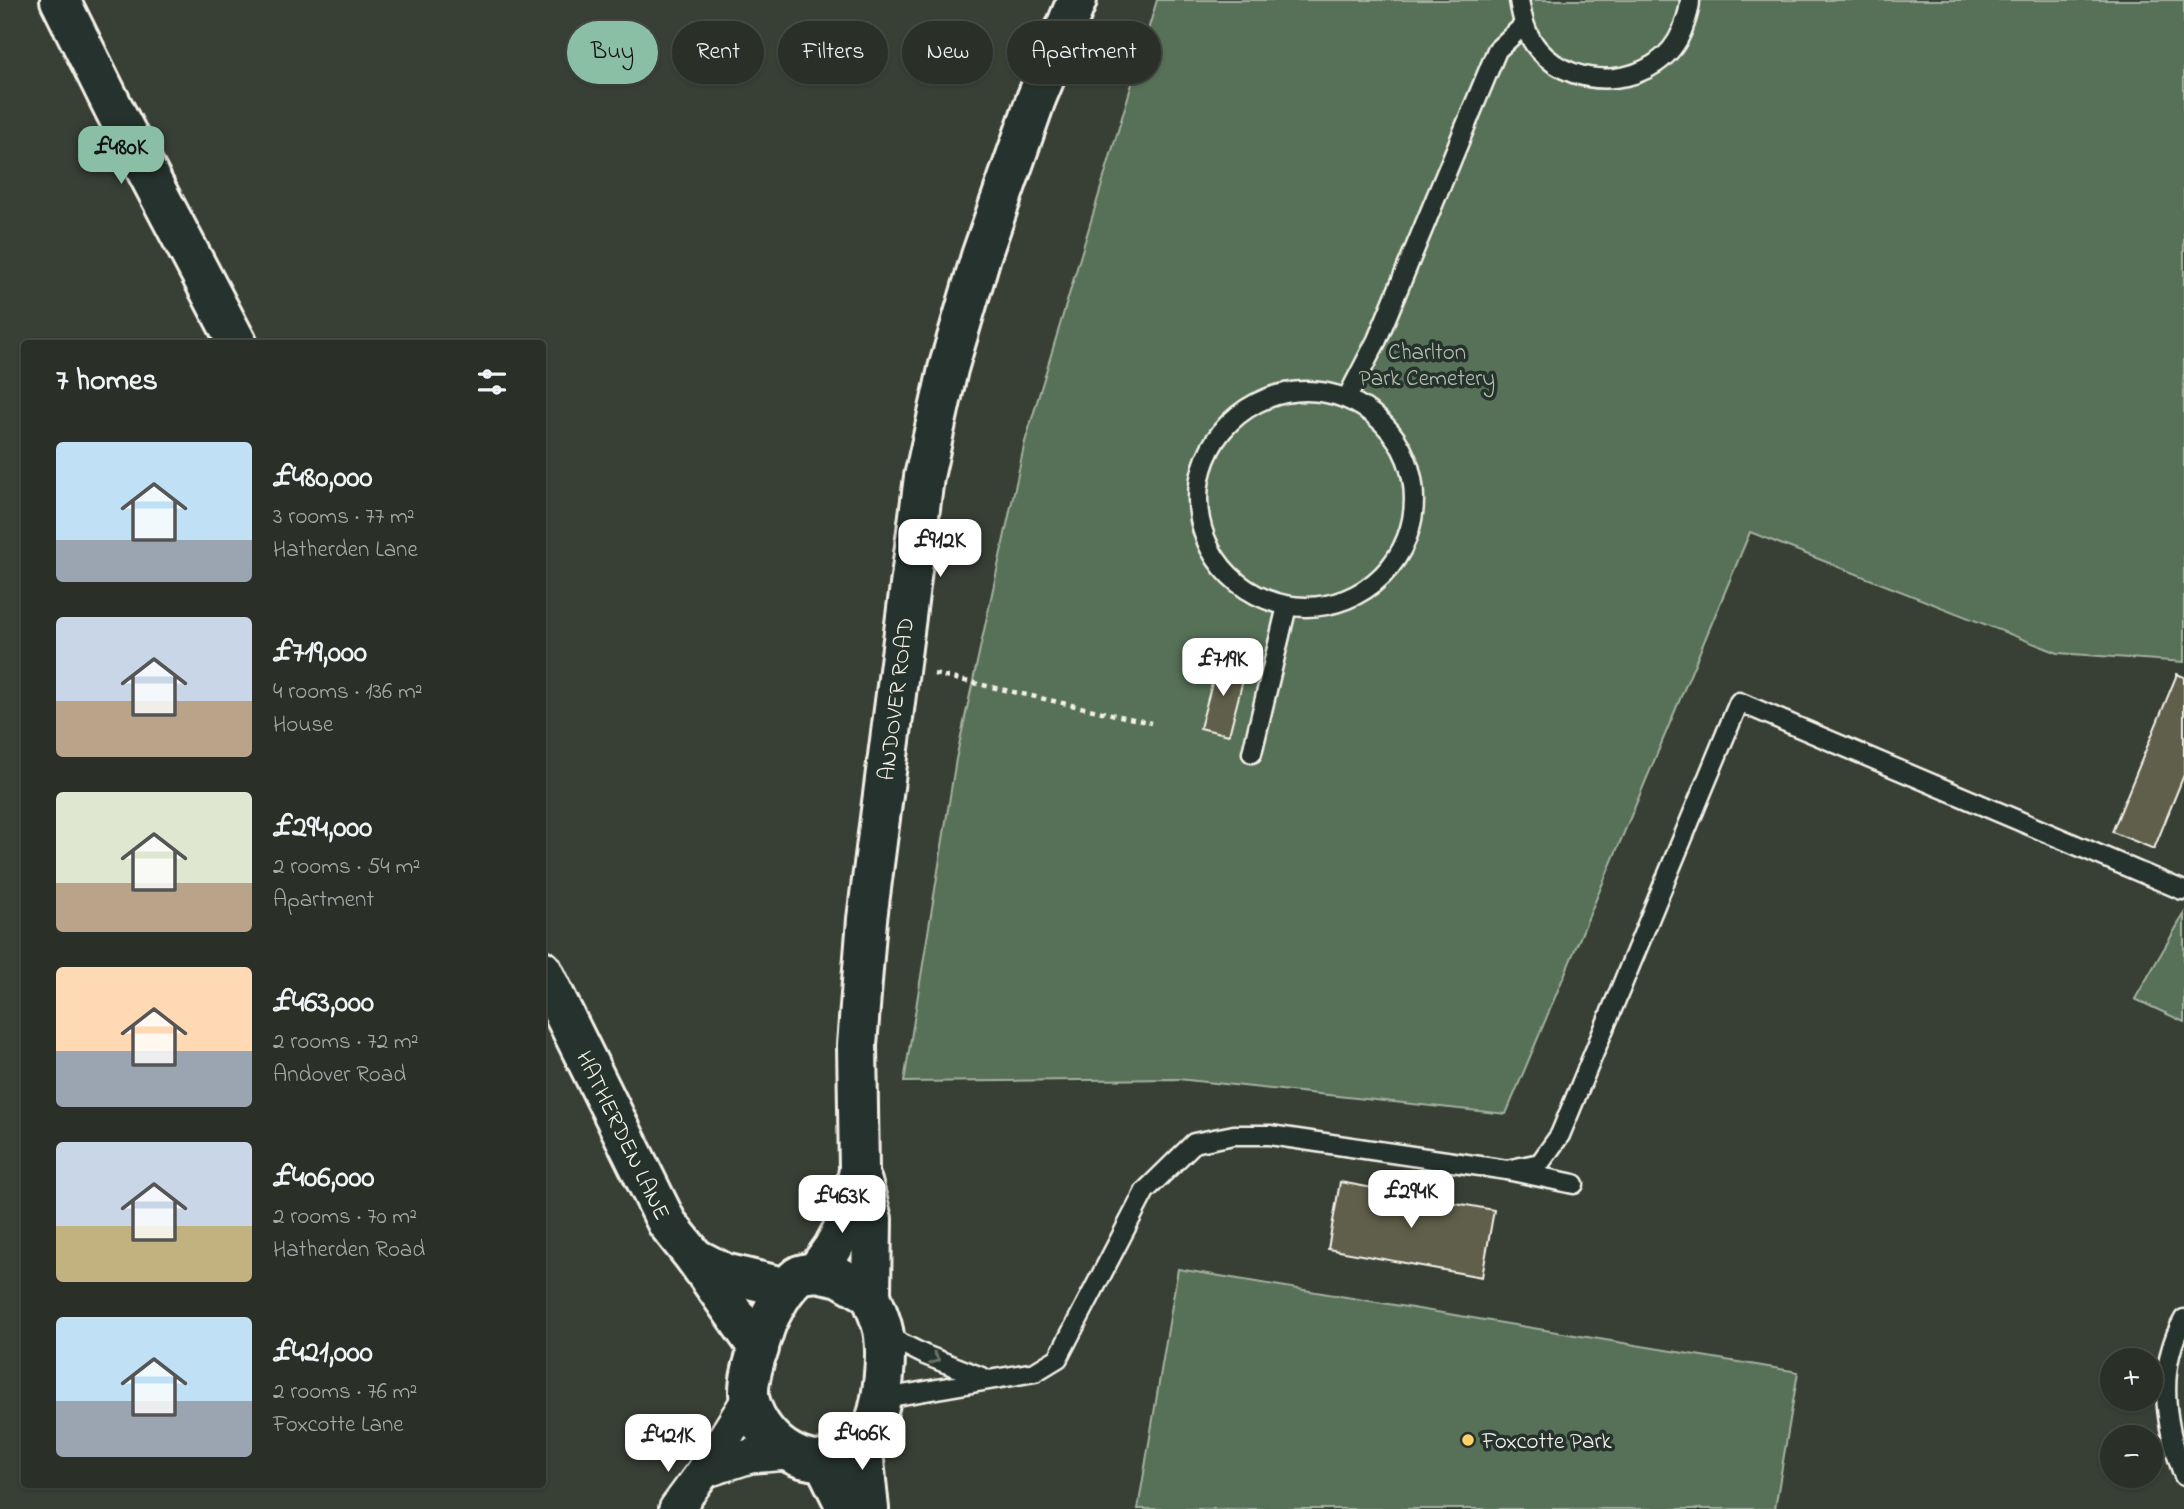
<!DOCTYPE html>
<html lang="en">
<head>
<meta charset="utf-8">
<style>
  :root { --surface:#2a3028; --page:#363c34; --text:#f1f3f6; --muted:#a5a9a8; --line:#464b45; --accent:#8abfa5 }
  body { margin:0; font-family:"Indie Flower",sans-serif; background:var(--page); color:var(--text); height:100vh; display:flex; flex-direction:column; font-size:26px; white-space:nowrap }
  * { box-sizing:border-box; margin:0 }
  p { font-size:23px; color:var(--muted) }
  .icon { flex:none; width:38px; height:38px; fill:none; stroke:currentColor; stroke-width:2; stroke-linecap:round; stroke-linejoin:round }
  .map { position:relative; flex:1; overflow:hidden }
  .panel { position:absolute; left:21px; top:340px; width:525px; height:1148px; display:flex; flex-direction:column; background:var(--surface); border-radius:7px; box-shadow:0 2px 5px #0004,0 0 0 2px var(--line) }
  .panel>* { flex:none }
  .hud { position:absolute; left:567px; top:21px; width:665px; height:63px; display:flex; gap:14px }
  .tools { position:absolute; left:2100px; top:1348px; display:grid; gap:14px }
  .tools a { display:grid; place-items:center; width:63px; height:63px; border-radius:50%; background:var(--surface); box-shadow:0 2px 5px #0004,0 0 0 2px var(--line); font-size:35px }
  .price { position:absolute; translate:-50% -60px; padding:0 16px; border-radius:14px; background:#fff; color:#222; font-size:23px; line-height:46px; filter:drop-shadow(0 2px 4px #0008) }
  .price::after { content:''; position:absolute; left:50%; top:42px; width:21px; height:16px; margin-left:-10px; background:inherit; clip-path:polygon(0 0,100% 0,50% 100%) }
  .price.on { background:var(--accent); color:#111 }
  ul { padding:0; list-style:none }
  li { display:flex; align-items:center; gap:21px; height:175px; padding:0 35px }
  li span { display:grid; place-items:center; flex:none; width:196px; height:140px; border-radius:7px; color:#555 }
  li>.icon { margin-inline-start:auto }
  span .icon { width:84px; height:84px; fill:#fffc; stroke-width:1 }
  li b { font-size:30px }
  h2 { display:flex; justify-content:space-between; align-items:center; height:84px; padding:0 35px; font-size:30px }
  .chip { padding:0 24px; border-radius:32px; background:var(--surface); box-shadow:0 2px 5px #0004,0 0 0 2px var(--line); font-size:24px; line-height:63px }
  .chip.on { background:var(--accent); color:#111 }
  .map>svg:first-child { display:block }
</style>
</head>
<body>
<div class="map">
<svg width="2184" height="1509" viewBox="0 0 2184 1509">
  <rect width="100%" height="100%" fill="#384036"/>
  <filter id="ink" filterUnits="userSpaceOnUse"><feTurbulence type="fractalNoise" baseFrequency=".0143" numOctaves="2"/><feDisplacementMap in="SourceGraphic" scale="14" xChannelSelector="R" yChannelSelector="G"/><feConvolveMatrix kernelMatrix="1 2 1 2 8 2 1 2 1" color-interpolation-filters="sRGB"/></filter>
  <g filter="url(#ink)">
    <g fill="#567158" stroke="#a5b1a0" stroke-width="2">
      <path d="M1157,0H2184V662L2058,653L1750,532L1506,1114L1178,1079L904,1082L956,759L1025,442Z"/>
      <path d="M2184,914V1022L2135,999Z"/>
      <path d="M1178,1269L1798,1372L1775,1509H1138Z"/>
    </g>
    <g fill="#615e4b" stroke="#f4f1e8" stroke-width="2">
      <path d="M1218,661L1246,668L1229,735L1200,728Z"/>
      <path d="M2177,674L2184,677V775L2154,849L2112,832Z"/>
      <path d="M1340,1182L1494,1210L1482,1277L1328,1249Z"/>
    </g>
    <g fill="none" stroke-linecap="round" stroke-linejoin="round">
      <defs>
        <g id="lane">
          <path d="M1519,0C1522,18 1526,35 1538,49C1576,94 1659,87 1682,31C1686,20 1690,11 1690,0"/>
          <circle cx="1306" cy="499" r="108"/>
          <path d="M1347,398L1377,340L1497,50L1524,25"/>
          <path d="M1252,753L1287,606"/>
          <path d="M1507,1170L1540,1163L1560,1135L1739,702L2182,890"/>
          <path d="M2184,1319C2156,1368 2165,1426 2184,1476"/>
          <path d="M885,1335L925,1355L984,1378"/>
          <path d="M879,1399L1035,1372L1058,1358L1145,1191L1194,1143L1234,1135H1270L1507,1170L1574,1184"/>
        </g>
        <g id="street">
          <path d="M704,1471L750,1456L788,1453"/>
          <path d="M676,1509L704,1471L749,1399"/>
        </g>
        <g id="secondary">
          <path d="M60,0L115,111L237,343"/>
          <path d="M542,970L667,1223L695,1258L759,1349"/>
          <path d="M862,1182L872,1219L871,1295"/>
          <path d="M695,1258L724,1273L787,1288"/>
          <path d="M816,1272L833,1248L851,1214L859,1170L857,1045L867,919L924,477L948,369L981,256L1036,99L1077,0"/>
          <path d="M816,1272L840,1277L871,1295C875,1308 883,1323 884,1336C887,1358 883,1400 875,1421C870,1432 862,1442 852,1450C811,1480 761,1443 750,1401C745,1381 759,1347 765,1328C769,1316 788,1280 800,1275C804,1273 811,1273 816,1272Z"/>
          <path d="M862,1442L869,1509"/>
          <path d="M823,1460L847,1509"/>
        </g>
      </defs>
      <use href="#lane" stroke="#f4f1e8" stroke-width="23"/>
      <use href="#street" stroke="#f4f1e8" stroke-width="38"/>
      <use href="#secondary" stroke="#f4f1e8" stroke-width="44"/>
      <path stroke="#f4f1e8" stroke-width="4.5" stroke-dasharray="5 5" stroke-linecap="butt" d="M934,674L1151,723"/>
      <use href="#lane" stroke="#26332d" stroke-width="18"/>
      <use href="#street" stroke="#26332d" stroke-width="33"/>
      <use href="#secondary" stroke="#26332d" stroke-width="38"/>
    </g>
    <defs><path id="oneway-chevron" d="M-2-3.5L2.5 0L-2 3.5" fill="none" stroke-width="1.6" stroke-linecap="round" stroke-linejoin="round" transform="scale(1.75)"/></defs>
    <use stroke="#6e766e" href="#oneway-chevron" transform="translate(935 1359) rotate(21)"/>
  </g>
  <circle fill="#ffd166" stroke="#26332d" stroke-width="2.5" cx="1468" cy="1440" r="7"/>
  <g text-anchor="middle" stroke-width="7" stroke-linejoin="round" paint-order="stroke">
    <g font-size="23" fill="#b5beae" stroke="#26332d">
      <text x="1427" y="359">Charlton<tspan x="1427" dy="26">Park Cemetery</tspan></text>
    </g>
    <g font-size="23" fill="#f4f1e8" stroke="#26332d">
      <text transform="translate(895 699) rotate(-83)" y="8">ANDOVER ROAD</text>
      <text transform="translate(624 1135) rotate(64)" y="8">HATHERDEN LANE</text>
    </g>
    <g font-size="23" fill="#f4f1e8" stroke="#26332d" text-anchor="start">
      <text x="1482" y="1448">Foxcotte Park</text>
    </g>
  </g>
</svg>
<div class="tools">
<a>+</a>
<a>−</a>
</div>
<b class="price on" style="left:121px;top:186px">£480K</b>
<b class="price" style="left:940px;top:579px">£912K</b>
<b class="price" style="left:1223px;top:698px">£719K</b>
<b class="price" style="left:1411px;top:1230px">£294K</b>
<b class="price" style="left:842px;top:1235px">£463K</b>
<b class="price" style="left:862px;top:1472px">£406K</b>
<b class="price" style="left:668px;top:1474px">£421K</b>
<div class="hud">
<a class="chip on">Buy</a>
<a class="chip">Rent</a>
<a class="chip">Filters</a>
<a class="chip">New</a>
<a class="chip">Apartment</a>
</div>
<section class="panel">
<h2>7 homes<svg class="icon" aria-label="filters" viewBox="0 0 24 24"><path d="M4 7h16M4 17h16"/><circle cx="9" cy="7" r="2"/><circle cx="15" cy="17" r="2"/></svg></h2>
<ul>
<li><span style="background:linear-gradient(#bfe0f5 70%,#9aa5b1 0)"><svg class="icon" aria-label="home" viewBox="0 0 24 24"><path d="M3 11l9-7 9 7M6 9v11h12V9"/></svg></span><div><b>£480,000</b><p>3 rooms · 77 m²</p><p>Hatherden Lane</p></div></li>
<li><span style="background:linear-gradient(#c9d6e8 60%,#b9a48a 0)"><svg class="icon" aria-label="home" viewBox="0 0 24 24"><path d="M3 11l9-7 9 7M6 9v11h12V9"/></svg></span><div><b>£719,000</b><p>4 rooms · 136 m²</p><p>House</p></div></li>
<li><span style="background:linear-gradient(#dfe7d0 65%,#b9a48a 0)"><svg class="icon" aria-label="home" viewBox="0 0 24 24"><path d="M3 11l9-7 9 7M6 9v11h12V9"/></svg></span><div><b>£294,000</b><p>2 rooms · 54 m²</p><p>Apartment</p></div></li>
<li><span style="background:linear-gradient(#ffd9b3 60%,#9aa5b1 0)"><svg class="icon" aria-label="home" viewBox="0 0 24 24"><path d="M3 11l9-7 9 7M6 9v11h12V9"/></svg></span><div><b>£463,000</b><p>2 rooms · 72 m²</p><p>Andover Road</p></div></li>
<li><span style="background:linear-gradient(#c9d6e8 60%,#c2b280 0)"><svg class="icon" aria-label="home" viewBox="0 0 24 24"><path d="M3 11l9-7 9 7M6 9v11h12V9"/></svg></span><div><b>£406,000</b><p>2 rooms · 70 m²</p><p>Hatherden Road</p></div></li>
<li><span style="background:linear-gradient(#bfe0f5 60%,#9aa5b1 0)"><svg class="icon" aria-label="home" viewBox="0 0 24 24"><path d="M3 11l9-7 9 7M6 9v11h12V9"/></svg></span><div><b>£421,000</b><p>2 rooms · 76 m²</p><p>Foxcotte Lane</p></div></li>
</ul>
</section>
</div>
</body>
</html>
